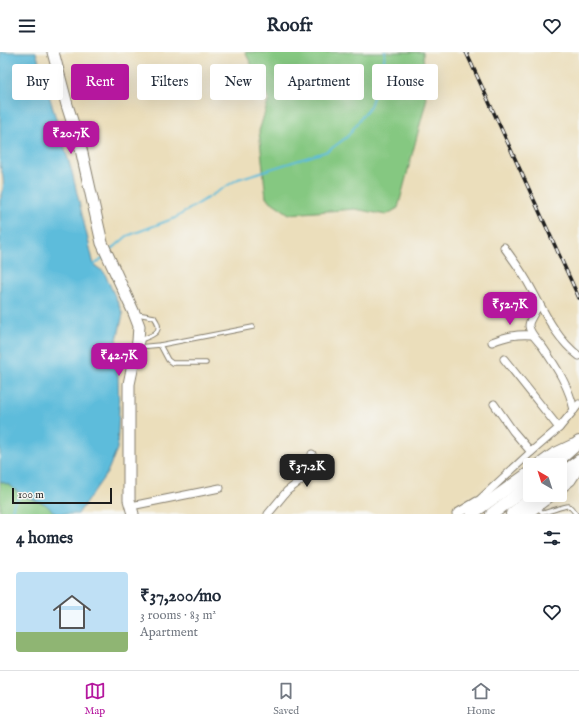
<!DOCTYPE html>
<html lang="en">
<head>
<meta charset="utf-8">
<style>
  :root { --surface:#fff; --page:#f2f2f3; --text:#1f2937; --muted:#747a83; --line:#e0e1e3; --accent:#b5179e }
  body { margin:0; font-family:"IM FELL English",serif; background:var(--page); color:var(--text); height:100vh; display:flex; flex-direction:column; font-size:15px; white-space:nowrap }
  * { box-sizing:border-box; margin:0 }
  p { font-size:13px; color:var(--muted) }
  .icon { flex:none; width:22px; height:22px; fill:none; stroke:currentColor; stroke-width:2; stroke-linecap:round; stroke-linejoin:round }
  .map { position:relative; height:462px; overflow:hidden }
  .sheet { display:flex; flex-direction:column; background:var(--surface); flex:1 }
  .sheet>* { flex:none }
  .guide { position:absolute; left:12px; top:12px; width:555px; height:36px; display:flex; gap:8px }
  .needle { width:26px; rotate:321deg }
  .buttons { position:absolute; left:523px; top:406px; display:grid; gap:8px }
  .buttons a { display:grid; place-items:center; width:44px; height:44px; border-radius:4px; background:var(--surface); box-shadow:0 4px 16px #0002; font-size:20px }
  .scale { position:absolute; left:12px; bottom:10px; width:100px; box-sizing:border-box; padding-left:4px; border:2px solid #1c1c1c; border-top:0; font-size:11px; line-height:14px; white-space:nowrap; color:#1c1c1c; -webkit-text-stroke:3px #f6f6f2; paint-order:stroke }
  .price { position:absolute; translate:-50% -34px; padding:0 9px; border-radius:8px; background:var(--accent); color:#fff; font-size:13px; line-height:26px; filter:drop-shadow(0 1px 2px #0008) }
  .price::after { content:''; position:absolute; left:50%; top:24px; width:12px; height:9px; margin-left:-6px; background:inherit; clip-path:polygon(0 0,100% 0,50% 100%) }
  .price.selected { background:#222; color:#fff }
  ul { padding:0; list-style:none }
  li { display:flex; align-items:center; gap:12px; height:100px; padding:0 16px }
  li+li { border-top:1px solid var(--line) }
  li span { display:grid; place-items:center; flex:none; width:112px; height:80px; border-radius:4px; color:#555 }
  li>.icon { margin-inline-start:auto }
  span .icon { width:48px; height:48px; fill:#fffc; stroke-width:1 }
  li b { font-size:17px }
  h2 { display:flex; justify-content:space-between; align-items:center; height:48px; padding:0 16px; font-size:17px }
  .tag { padding:0 14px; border-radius:4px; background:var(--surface); box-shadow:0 4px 16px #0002; font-size:14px; line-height:36px }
  .tag.selected { background:var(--accent); color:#fff }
  header { display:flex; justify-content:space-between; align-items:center; height:52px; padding:0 16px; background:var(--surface); font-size:18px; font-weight:700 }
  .dock { display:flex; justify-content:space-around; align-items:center; height:56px; border-top:1px solid var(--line); background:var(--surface); font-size:11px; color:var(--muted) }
  .dock a { display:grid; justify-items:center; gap:2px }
  .dock .selected { color:var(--accent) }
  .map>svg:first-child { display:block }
</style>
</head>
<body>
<header><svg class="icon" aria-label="menu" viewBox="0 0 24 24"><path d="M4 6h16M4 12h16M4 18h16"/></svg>Roofr<svg class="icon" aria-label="heart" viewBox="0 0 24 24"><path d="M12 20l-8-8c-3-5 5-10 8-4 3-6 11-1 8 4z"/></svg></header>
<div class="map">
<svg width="579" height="462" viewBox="0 0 579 462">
  <rect width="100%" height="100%" fill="#f6f6f2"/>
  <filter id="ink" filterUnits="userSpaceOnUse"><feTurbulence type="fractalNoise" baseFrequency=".025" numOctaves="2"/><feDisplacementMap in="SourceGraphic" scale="8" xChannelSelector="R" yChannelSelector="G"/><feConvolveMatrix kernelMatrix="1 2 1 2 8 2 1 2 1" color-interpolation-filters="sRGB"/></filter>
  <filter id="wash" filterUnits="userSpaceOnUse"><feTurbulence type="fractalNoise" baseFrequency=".012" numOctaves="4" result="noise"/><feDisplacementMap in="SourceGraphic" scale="16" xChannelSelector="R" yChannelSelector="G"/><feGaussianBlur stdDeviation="0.9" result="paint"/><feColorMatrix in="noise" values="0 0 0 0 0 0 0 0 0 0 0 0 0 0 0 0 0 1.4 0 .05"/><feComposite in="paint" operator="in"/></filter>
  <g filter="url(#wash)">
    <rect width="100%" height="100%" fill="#ebdebb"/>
    <g fill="#85c881" stroke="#50724e">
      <path d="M245,0H423L426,50L398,156L386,163L355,157L289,162L266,146L259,79L269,47Z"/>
      <path d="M0,429L11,434L21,443L46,449L58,462H0Z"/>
    </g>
    <path fill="#5dbcdb" stroke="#3c6c7c" d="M0,0H36L72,120L94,213L104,220L123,262L117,288L119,358L117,397L107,421L78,462H56L45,452L21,443L11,434L0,429V148C5,136 4,125 0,113Z"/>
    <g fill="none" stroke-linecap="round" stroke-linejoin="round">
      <g stroke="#5dbcdb" stroke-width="2">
        <path d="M110,199L127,184L175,166L238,127L328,99L347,85L370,54L383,17L385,0"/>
        <path d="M94,213L104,205"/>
        <path d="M11,462L14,451L21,443"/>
      </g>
    </g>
  </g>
  <g filter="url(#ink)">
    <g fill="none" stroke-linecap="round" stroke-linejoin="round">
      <defs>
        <g id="service">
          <path d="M137,262L154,265C165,280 153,283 141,288"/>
          <path d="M160,293L168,308L172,311H206"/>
          <path d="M138,295L160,293L253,275"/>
          <path d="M537,455L543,461C549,460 566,453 569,454C572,456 574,460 576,462"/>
        </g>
        <g id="minor">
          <path d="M504,195C512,206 520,217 527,229C542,255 554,285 579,304"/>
          <path d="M539,252C537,258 528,269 529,274C530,283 539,289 544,297C557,316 569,335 574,358"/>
          <path d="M492,290C507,284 516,282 532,283"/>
          <path d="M504,307L559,376L531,400"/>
          <path d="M559,376L579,352"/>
          <path d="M477,450L531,400L513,379L494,352"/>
          <path d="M131,454L220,436"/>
          <path d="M268,462L287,439L315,418L312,402"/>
        </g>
        <path id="tertiary" d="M457,462L477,450L492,448"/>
        <g id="secondary">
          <path d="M53,0L67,53L81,97L102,191L134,261L139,274L138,289L129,332V448L133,462"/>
          <path d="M539,413L554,402L573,393"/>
          <path d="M560,436L570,428L579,414"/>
          <path d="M472,462L530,420"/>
          <path d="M526,462L551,443"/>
        </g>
        <g id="trunk">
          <path d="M553,413L579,390"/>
          <path d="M560,423L579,409"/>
          <path d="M492,462L530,433"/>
          <path d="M512,462L536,443"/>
        </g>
      </defs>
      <use href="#service" stroke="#847d6c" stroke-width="5.5"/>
      <use href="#minor" stroke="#847d6c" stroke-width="9"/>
      <use href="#tertiary" stroke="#847d6c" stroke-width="11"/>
      <use href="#secondary" stroke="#847d6c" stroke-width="13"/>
      <use href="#trunk" stroke="#847d6c" stroke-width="14"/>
      <use href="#service" stroke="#fff" stroke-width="3.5"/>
      <use href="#minor" stroke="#fff" stroke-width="7"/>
      <use href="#tertiary" stroke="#fff" stroke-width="9"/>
      <use href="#secondary" stroke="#fff" stroke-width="11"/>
      <use href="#trunk" stroke="#fff" stroke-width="12"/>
      <defs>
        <path id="rail" d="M466,0L579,246"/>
      </defs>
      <use href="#rail" stroke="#1c1c1c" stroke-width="3.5"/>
      <use href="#rail" stroke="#f6f6f2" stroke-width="2" stroke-dasharray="6" stroke-linecap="butt"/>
    </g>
  </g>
</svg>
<div class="buttons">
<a><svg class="needle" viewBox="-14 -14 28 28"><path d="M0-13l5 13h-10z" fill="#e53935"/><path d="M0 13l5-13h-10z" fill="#747a83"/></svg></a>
</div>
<div class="scale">100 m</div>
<b class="price" style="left:71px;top:103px">₹20.7K</b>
<b class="price" style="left:510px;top:274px">₹52.7K</b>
<b class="price" style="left:119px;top:325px">₹42.7K</b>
<b class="price selected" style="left:307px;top:436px">₹37.2K</b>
<div class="guide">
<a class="tag">Buy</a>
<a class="tag selected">Rent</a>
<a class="tag">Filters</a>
<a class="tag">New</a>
<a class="tag">Apartment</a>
<a class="tag">House</a>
</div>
</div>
<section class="sheet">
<h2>4 homes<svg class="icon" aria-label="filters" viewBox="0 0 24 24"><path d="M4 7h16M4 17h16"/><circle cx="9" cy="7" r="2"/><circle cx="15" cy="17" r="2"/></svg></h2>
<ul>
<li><span style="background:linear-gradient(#bfe0f5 75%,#8fb573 0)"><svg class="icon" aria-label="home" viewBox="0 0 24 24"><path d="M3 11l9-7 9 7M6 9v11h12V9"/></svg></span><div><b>₹37,200/mo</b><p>3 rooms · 83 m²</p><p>Apartment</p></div><svg class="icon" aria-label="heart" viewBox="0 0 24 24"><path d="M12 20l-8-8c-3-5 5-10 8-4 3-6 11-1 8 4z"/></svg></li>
</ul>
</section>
<nav class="dock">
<a class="selected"><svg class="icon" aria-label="map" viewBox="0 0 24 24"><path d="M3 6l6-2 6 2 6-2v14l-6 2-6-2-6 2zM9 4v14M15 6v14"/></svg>Map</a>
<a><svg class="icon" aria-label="saved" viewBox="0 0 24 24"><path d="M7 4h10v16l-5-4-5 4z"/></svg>Saved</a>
<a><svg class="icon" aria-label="home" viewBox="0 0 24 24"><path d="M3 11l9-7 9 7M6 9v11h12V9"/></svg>Home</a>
</nav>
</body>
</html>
